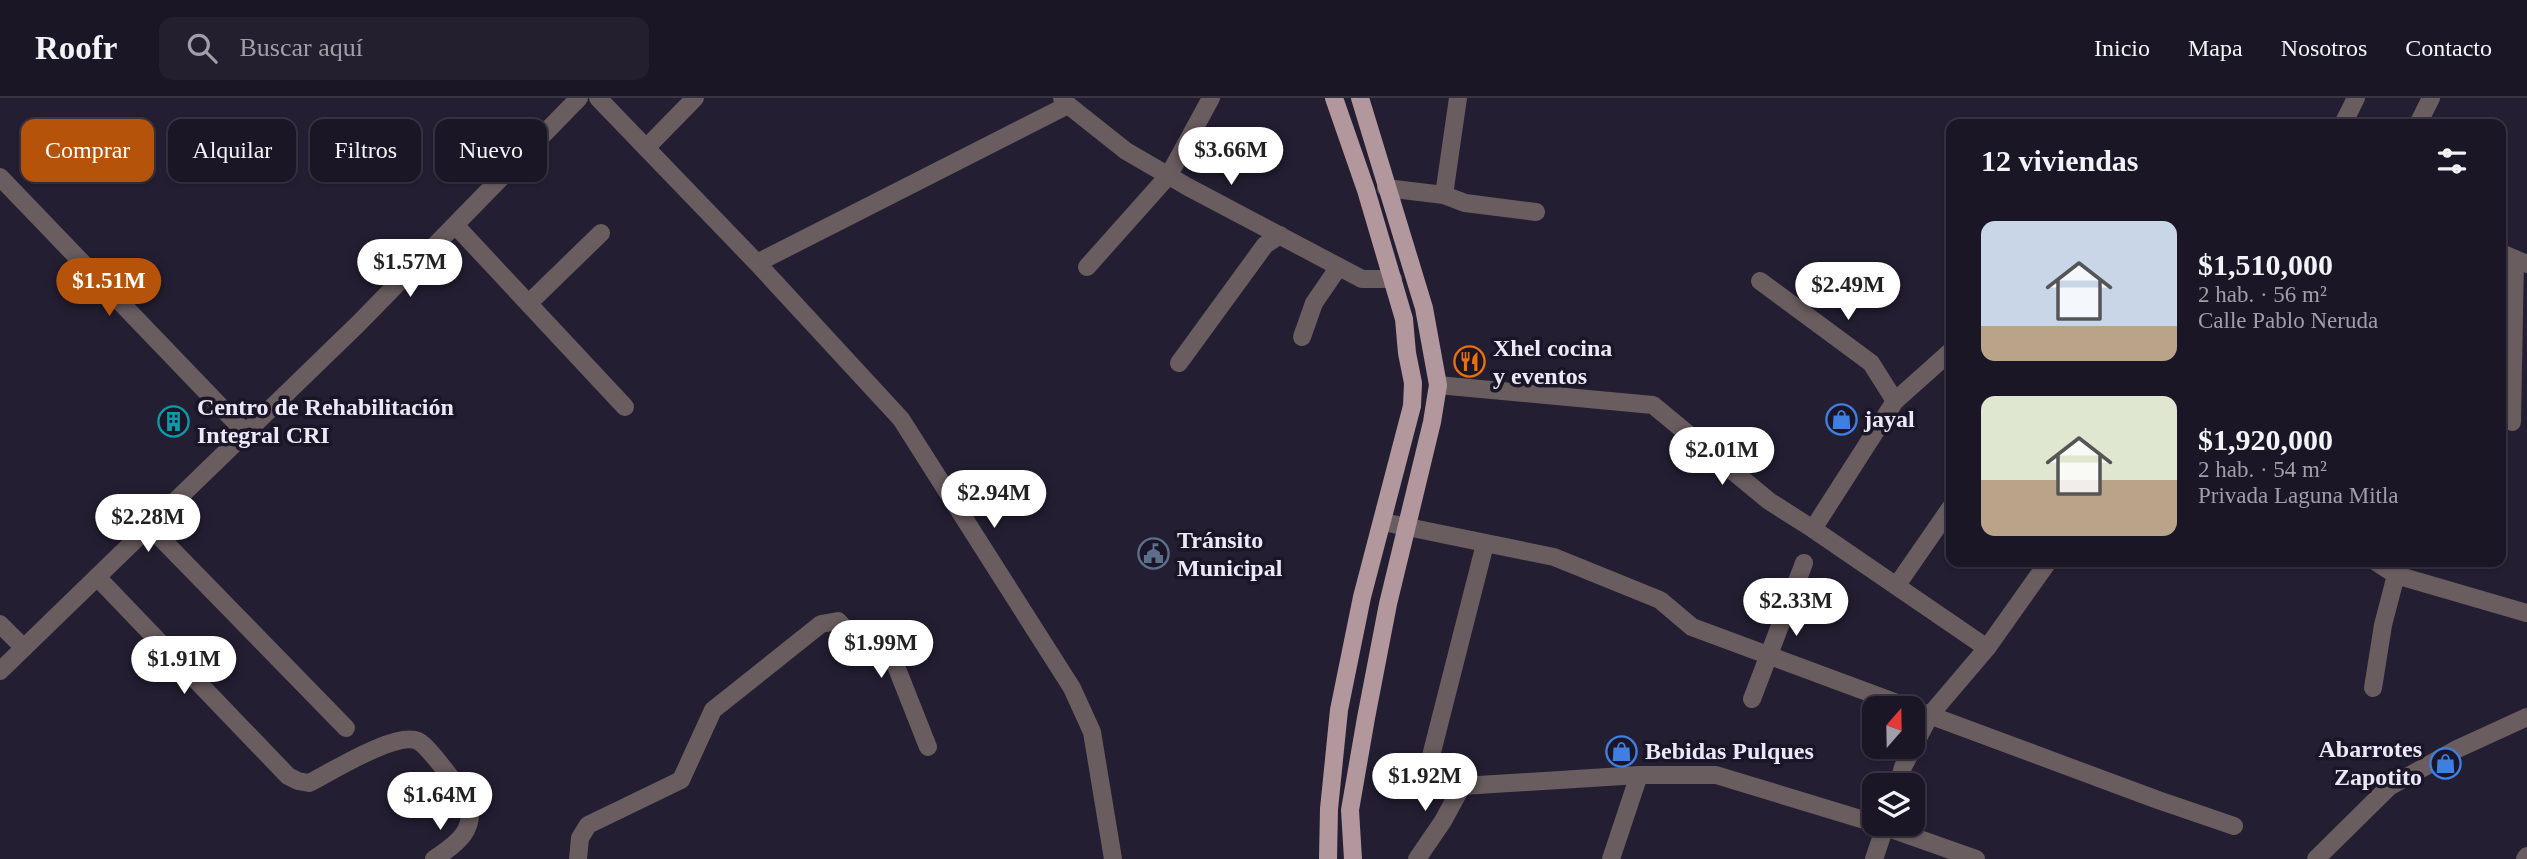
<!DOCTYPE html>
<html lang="es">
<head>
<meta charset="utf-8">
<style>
  :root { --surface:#1b1626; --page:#241f2e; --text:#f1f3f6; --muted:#a09fa7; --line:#393543; --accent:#b45309 }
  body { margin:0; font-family:"Times New Roman",serif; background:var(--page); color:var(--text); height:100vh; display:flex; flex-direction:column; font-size:26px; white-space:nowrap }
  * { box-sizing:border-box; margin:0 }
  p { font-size:23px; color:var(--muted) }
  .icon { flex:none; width:38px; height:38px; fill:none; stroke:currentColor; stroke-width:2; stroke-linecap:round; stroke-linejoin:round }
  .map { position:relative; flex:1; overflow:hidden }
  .details { position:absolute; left:1946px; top:21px; width:560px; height:448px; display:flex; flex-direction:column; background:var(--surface); border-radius:14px; box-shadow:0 2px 5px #0004,0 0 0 2px var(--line) }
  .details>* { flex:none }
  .banner { position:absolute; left:21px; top:21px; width:665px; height:63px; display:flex; gap:14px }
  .needle { width:46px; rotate:20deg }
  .tools { position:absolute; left:1862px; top:598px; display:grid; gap:14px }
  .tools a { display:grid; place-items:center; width:63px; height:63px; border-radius:14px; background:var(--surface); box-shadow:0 2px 5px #0004,0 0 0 2px var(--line); font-size:35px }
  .price { position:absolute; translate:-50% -60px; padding:0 16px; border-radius:24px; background:#fff; color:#222; font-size:23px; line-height:46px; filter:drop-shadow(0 2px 4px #0008) }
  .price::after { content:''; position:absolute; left:50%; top:42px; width:21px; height:16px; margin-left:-10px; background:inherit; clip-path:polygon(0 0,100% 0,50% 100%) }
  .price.current { background:var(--accent); color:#fff }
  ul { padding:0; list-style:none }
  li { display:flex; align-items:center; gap:21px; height:175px; padding:0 35px }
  li span { display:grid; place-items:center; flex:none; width:196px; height:140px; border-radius:14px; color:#555 }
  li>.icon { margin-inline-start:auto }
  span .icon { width:84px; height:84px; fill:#fffc; stroke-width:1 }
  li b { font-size:30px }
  h2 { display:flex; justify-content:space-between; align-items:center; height:84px; padding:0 35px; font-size:30px }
  .chip { padding:0 24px; border-radius:14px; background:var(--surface); box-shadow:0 2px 5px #0004,0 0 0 2px var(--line); font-size:24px; line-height:63px }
  .chip.current { background:var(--accent); color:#fff }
  header { display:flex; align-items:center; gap:42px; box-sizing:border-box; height:98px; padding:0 35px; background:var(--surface); border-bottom:2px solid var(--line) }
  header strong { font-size:33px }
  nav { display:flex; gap:38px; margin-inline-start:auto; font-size:24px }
  .search { width:490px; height:63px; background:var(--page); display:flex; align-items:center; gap:18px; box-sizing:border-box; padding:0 24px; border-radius:14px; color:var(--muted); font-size:26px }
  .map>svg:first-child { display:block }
</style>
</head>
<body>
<header>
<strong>Roofr</strong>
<div class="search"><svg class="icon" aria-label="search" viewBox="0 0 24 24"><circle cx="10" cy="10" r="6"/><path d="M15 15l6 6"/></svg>Buscar aquí</div>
<nav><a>Inicio</a><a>Mapa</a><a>Nosotros</a><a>Contacto</a></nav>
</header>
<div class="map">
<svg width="2527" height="761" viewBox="0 0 2527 761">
  <rect width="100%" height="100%" fill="#241e32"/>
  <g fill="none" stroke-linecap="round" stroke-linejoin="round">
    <g stroke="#6a5d5f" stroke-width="18">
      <path d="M1062,0L1068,7L1126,53L1188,89L1362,181H1393"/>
      <path d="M2343,26L2356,0"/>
      <path d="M2418,26L2431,0"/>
      <path d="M646,50L695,0"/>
      <path d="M0,79L245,334"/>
      <path d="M1386,90L1444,97L1465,105L1536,114"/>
      <path d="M1444,97L1458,0"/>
      <path d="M456,128L625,309"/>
      <path d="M757,165L1068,7"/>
      <path d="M1087,169L1169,77L1211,0"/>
      <path d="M1760,183L1871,265L1895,303"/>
      <path d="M529,205L601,135"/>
      <path d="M1302,239L1314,205L1338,170"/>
      <path d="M1179,265L1265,147L1280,137"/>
      <path d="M1438,287L1653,307L1769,403L1813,431L1987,550"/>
      <path d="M2512,324L2515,161"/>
      <path d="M1383,424L1554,459L1660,502L1692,529L2158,702L2234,728"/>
      <path d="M149,428L346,630"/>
      <path d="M1813,431L1895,303L1951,253"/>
      <path d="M1485,446L1431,658L1438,676L1462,688L1639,677H1716L1874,725"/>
      <path d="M2376,464L2396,477L2527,515"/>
      <path d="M97,479L288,678L298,683L309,685C331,674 396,633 418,643C429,648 457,689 467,700C478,731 457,746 434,761"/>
      <path d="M1897,487L1951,409"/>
      <path d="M0,526L24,550"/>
      <path d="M0,573L359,225L579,0"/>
      <path d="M2373,590L2383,527L2396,477"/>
      <path d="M1752,601L1804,465"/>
      <path d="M1877,726L1976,761"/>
      <path d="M578,761L580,740L588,727L681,682L713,612L821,526L838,523L846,532L845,544L856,552L878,544L894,563L928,649"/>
      <path d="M1417,761L1443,723L1462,688"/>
      <path d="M1611,761L1639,677"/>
      <path d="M2316,761L2389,689L2455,652L2527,619"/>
      <path d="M2525,761L2527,758"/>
    </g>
    <g stroke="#6a5d5f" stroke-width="18">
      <path d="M598,0L757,165L901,321L1072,590L1092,634L1113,761"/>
      <path d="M2501,155L2527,166"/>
      <path d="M1898,688L1903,669L1930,617L1987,550L2048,464"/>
      <path d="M1874,761L1886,726"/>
    </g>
    <g stroke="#b2979c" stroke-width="18">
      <path d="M1328,761L1329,711L1339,612L1362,499L1412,308L1413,285L1407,255L1404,221L1366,92L1334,0"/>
      <path d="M1353,761L1350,712L1366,620L1388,506L1432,324L1438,287L1424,210L1360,0"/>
    </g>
  </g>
  <defs>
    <symbol id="restaurant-ring" viewBox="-11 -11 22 22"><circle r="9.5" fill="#1b1528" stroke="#e8710a" stroke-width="1.5"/><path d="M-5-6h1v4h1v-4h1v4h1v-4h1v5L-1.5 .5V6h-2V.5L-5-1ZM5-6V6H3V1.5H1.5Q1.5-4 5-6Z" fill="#e8710a"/></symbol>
    <symbol id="shop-ring" viewBox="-11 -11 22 22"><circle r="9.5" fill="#1b1528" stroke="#3f7fe0" stroke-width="1.5"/><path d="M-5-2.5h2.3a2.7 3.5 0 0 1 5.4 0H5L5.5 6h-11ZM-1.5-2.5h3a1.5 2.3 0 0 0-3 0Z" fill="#3f7fe0"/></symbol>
    <symbol id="building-ring" viewBox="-11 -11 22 22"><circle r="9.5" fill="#1b1528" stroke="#0f9aa8" stroke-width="1.5"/><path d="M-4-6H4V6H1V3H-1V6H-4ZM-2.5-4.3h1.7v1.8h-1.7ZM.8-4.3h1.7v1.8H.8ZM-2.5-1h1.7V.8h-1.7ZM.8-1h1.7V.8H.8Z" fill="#0f9aa8"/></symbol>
    <symbol id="civic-ring" viewBox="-11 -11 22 22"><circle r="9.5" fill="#1b1528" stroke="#5c6f8a" stroke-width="1.5"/><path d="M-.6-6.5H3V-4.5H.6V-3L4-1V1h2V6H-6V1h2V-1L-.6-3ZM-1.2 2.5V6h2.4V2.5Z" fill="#5c6f8a"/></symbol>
  </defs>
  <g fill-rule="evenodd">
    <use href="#restaurant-ring" x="1452" y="246" width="35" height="35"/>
    <use href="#shop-ring" x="1824" y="304" width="35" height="35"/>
    <use href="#building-ring" x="156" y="306" width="35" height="35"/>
    <use href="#civic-ring" x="1136" y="438" width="35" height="35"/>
    <use href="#shop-ring" x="1604" y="636" width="35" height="35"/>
    <use href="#shop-ring" x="2428" y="648" width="35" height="35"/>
  </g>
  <g text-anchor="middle" stroke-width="7" stroke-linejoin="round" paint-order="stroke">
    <g font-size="24" font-weight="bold" fill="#ece9f7" stroke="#1b1528" text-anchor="start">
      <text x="1493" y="258">Xhel cocina<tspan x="1493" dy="28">y eventos</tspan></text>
      <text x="197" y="317">Centro de Rehabilitación<tspan x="197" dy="28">Integral CRI</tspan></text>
      <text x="1864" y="329">jayal</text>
      <text x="1177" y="450">Tránsito<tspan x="1177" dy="28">Municipal</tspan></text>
      <text x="2422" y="659" text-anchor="end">Abarrotes<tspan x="2422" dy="28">Zapotito</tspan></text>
      <text x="1645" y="661">Bebidas Pulques</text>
    </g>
  </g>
</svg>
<div class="tools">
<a><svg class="needle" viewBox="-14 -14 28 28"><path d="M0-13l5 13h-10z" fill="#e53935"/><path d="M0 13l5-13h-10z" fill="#a09fa7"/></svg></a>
<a><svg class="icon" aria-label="layers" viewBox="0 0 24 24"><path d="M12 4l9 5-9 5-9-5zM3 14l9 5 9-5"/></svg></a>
</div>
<b class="price" style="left:1231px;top:89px">$3.66M</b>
<b class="price" style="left:410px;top:201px">$1.57M</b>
<b class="price current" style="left:109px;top:220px">$1.51M</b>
<b class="price" style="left:1848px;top:224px">$2.49M</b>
<b class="price" style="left:1722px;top:389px">$2.01M</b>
<b class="price" style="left:994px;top:432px">$2.94M</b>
<b class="price" style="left:148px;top:456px">$2.28M</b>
<b class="price" style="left:1796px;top:540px">$2.33M</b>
<b class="price" style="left:881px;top:582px">$1.99M</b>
<b class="price" style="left:184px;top:598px">$1.91M</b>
<b class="price" style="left:1425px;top:715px">$1.92M</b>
<b class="price" style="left:440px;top:734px">$1.64M</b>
<div class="banner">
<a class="chip current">Comprar</a>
<a class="chip">Alquilar</a>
<a class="chip">Filtros</a>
<a class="chip">Nuevo</a>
</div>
<section class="details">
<h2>12 viviendas<svg class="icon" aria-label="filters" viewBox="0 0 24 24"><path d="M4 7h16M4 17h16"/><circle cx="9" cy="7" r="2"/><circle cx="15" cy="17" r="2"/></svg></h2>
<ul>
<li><span style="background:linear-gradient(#c9d6e8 75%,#b9a48a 0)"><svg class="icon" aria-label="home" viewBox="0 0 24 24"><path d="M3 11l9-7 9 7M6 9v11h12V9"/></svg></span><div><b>$1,510,000</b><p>2 hab. · 56 m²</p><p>Calle Pablo Neruda</p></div></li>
<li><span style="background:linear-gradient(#dfe7d0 60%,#b9a48a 0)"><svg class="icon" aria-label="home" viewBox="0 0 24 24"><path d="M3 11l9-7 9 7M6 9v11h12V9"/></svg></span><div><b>$1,920,000</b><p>2 hab. · 54 m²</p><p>Privada Laguna Mitla</p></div></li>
</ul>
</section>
</div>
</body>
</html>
